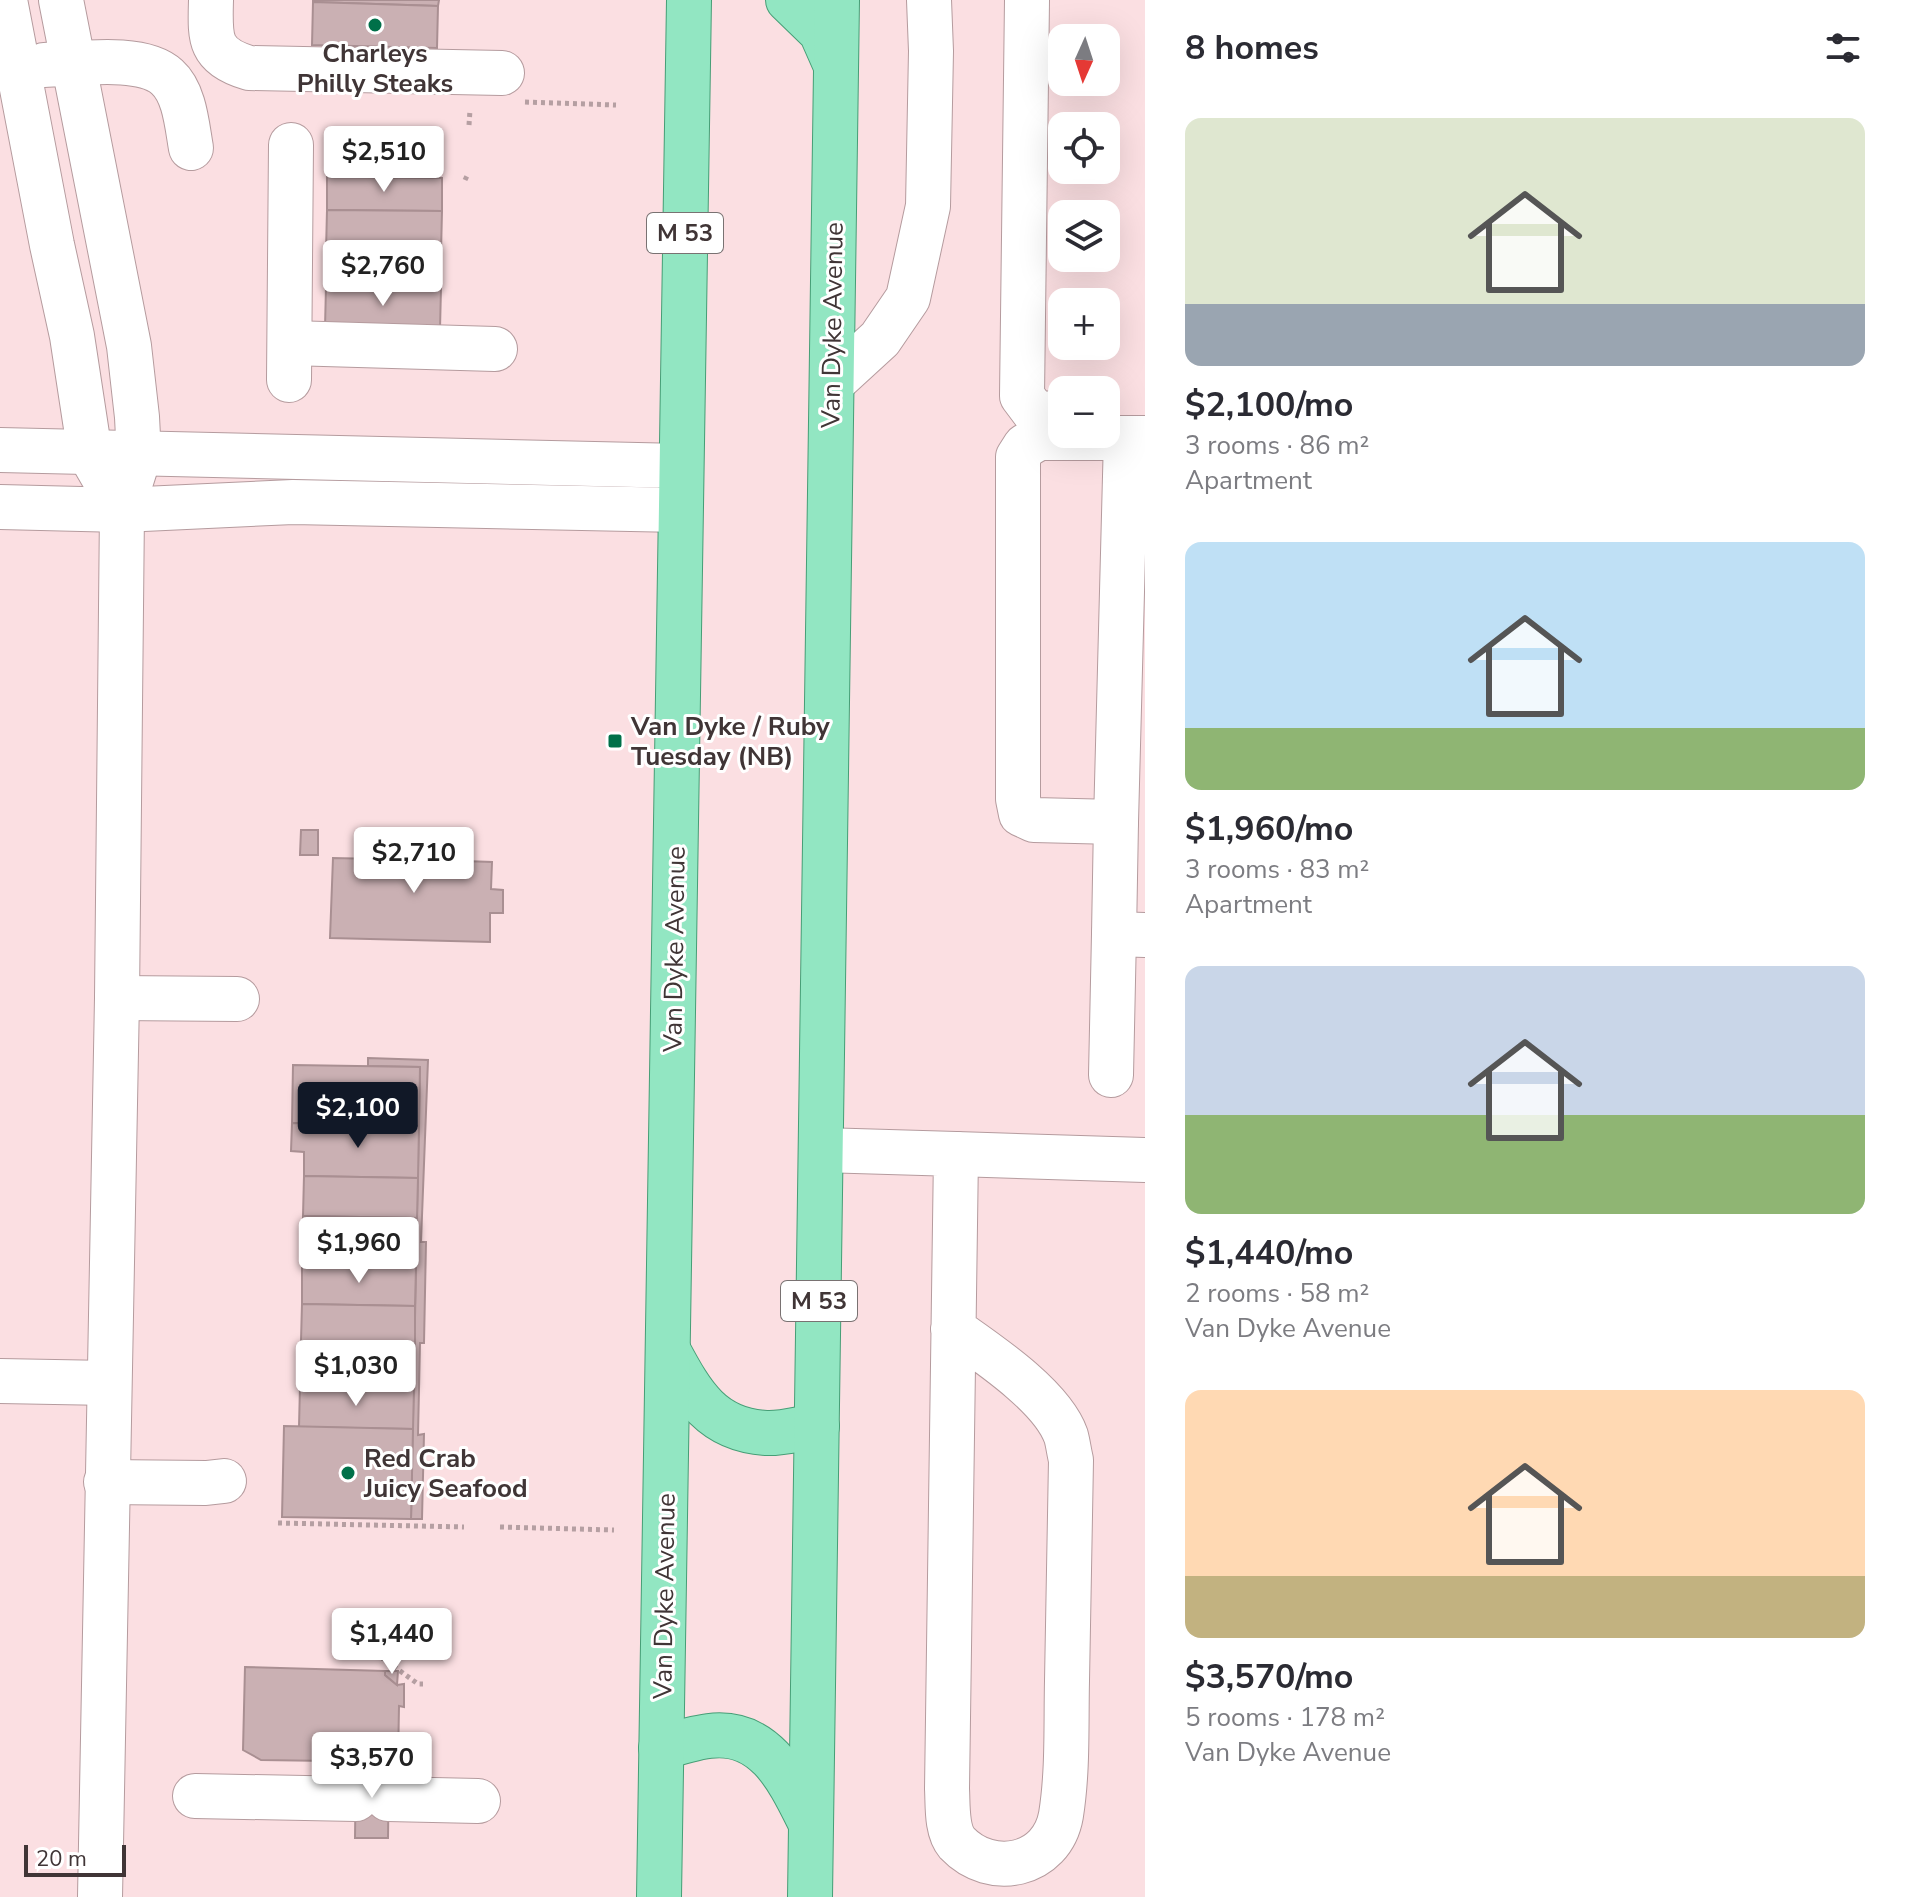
<!DOCTYPE html>
<html lang="en">
<head>
<meta charset="utf-8">
<style>
  :root { --surface:#fff; --page:#f7f7f7; --text:#2b2b33; --muted:#7c7c81; --accent:#111827 }
  body { margin:0; font-family:"Nunito Sans",sans-serif; background:var(--page); color:var(--text); height:100vh; display:flex; flex-direction:column; font-size:30px; white-space:nowrap }
  * { box-sizing:border-box; margin:0 }
  p { font-size:26px; color:var(--muted) }
  .icon { flex:none; width:44px; height:44px; fill:none; stroke:currentColor; stroke-width:2; stroke-linecap:round; stroke-linejoin:round }
  .map { position:relative; flex:1; overflow:hidden }
  .sheet { display:flex; flex-direction:column; background:var(--surface); width:760px }
  .sheet>* { flex:none }
  .needle { width:52px; rotate:183deg }
  .buttons { position:absolute; left:1048px; top:24px; display:grid; gap:16px }
  .buttons a { display:grid; place-items:center; width:72px; height:72px; border-radius:16px; background:var(--surface); box-shadow:0 8px 32px #0002; font-size:40px }
  .scale { position:absolute; left:24px; bottom:20px; width:102px; box-sizing:border-box; padding-left:8px; border:4px solid #403536; border-top:0; font-size:22px; line-height:28px; white-space:nowrap; color:#403536; -webkit-text-stroke:6px #fff; paint-order:stroke }
  .price { position:absolute; translate:-50% -68px; padding:0 18px; border-radius:8px; background:#fff; color:#222; font-size:26px; line-height:52px; filter:drop-shadow(0 2px 4px #0008) }
  .price::after { content:''; position:absolute; left:50%; top:48px; width:24px; height:18px; margin-left:-12px; background:inherit; clip-path:polygon(0 0,100% 0,50% 100%) }
  .price.selected { background:var(--accent); color:#fff }
  ul { padding:0; list-style:none }
  li { display:grid; align-content:center; gap:16px; height:424px; padding:0 40px }
  li span { display:grid; place-items:center; height:248px; border-radius:16px; color:#555 }
  li>.icon { margin-inline-start:auto }
  span .icon { width:144px; height:144px; fill:#fffc; stroke-width:1 }
  li b { font-size:34px }
  h2 { display:flex; justify-content:space-between; align-items:center; height:96px; padding:0 40px; font-size:34px }
  main { display:flex; flex:1; min-height:0 }
  .map>svg:first-child { display:block }
</style>
</head>
<body>
<main>
<div class="map">
<svg width="1145" height="1897" viewBox="0 0 1145 1897">
  <rect width="100%" height="100%" fill="#fbdfe2"/>
  <g fill="#cab0b3" stroke="#a98f92" stroke-width="2">
    <path d="M313,0H439L438,6L313,2Z"/>
    <path d="M313,2L438,6L437,48L312,45Z"/>
    <path d="M327,177L442,178V211L327,210Z"/>
    <path d="M327,210L442,211L441,253L326,252Z"/>
    <path d="M326,252L441,253V288L326,286Z"/>
    <path d="M326,286L441,288L440,329L325,328Z"/>
    <path d="M301,830H318V855H300Z"/>
    <path d="M378,842L464,845V861L492,862L491,889L503,890V913H490V942L330,938L333,858L378,859Z"/>
    <path d="M368,1058L428,1060L421,1242H426L424,1343H420L418,1435L424,1434L422,1519H411L420,1067L368,1066Z"/>
    <path d="M293,1065L420,1067L419,1126L292,1123Z"/>
    <path d="M292,1123L419,1126L418,1178L304,1176V1152L291,1151Z"/>
    <path d="M304,1176L418,1178L417,1218L303,1216Z"/>
    <path d="M303,1216L417,1218L416,1266L302,1264Z"/>
    <path d="M302,1264L416,1266L415,1306L302,1304Z"/>
    <path d="M302,1304L415,1306V1343L301,1341Z"/>
    <path d="M301,1341L415,1343L414,1388L300,1386Z"/>
    <path d="M300,1386L414,1388L413,1429L299,1427Z"/>
    <path d="M284,1426L413,1429L411,1519L282,1517Z"/>
    <path d="M245,1667L385,1671V1675L397,1685L404,1684V1707L399,1706L398,1762L261,1760L243,1750Z"/>
    <path d="M385,1671H398L397,1685L385,1675Z"/>
    <path d="M356,1761H389L388,1838H355Z"/>
  </g>
  <g fill="none" stroke-linecap="round" stroke-linejoin="round">
    <defs>
      <g id="minor">
        <path d="M5,0L52,245L72,336L90,454L105,480"/>
        <path d="M61,0L129,346L137,417L139,456L122,510L117,998L100,1897"/>
        <path d="M211,0C210,38 208,56 249,68L502,73"/>
        <path d="M1027,0L1022,396L1034,412L1062,415"/>
        <path d="M44,65C78,64 142,54 167,77C185,93 187,126 191,148"/>
        <path d="M290,343L495,349"/>
        <path d="M289,380L291,145"/>
        <path d="M832,383L880,339L908,298L928,206L931,51L929,0"/>
        <path d="M1145,438H1039L1025,446L1018,457V799L1021,814L1034,820L1116,822L1114,934L1145,935"/>
        <path d="M0,450L681,466"/>
        <path d="M0,507L122,510L293,502L680,510"/>
        <path d="M1116,822L1126,438"/>
        <path d="M117,998L237,999"/>
        <path d="M1111,1075L1114,934"/>
        <path d="M821,1150L956,1154L947,1789C948,1805 946,1830 957,1843C991,1879 1052,1867 1061,1815C1068,1771 1066,1725 1067,1681C1068,1607 1070,1534 1071,1460C1069,1452 1068,1443 1066,1436C1052,1396 987,1353 953,1329"/>
        <path d="M956,1154L1145,1160"/>
        <path d="M0,1381L109,1383"/>
        <path d="M106,1482L206,1483L224,1481"/>
        <path d="M195,1796L356,1799"/>
        <path d="M388,1799L478,1801"/>
      </g>
      <g id="major">
        <path d="M788,0L821,32L836,66"/>
        <path d="M669,1352C692,1395 712,1430 766,1433C782,1434 801,1428 817,1426"/>
        <path d="M661,1748C677,1743 693,1738 709,1736C766,1729 789,1780 810,1822"/>
        <path d="M659,1897L689,0"/>
        <path d="M810,1897L837,0"/>
      </g>
    </defs>
    <use href="#minor" stroke="#b59b9e" stroke-width="46"/>
    <use href="#major" stroke="#469e76" stroke-width="46"/>
    <g stroke="#b59fa2" stroke-width="5" stroke-dasharray="4 4" stroke-linecap="butt">
      <path d="M525,102L616,105"/>
      <path d="M469,125L470,110"/>
      <path d="M465,180L468,174"/>
      <path d="M278,1523L464,1527"/>
      <path d="M500,1527L614,1530"/>
      <path d="M378,1650V1655L418,1684H423"/>
    </g>
    <use href="#minor" stroke="#fff" stroke-width="44"/>
    <use href="#major" stroke="#92e6c2" stroke-width="44"/>
  </g>
  <g fill="#007049" stroke="#fff" stroke-width="3">
    <circle cx="375" cy="25" r="8"/>
    <rect x="607" y="733" width="16" height="16" rx="4"/>
    <circle cx="348" cy="1473" r="8"/>
  </g>
  <g text-anchor="middle" stroke-width="6" stroke-linejoin="round" paint-order="stroke">
    <g fill="#fff" stroke="#797272" stroke-width="2">
      <rect x="647" y="213" width="76" height="40" rx="6"/>
      <rect x="781" y="1281" width="76" height="40" rx="6"/>
    </g>
    <g font-size="24" font-weight="bold" fill="#403536">
      <text x="685" y="241">M 53</text>
      <text x="819" y="1309">M 53</text>
    </g>
    <g font-size="26" font-weight="bold" fill="#403536" stroke="#fff" text-anchor="start">
      <text x="375" y="62" text-anchor="middle">Charleys<tspan x="375" dy="30">Philly Steaks</tspan></text>
      <text x="631" y="735">Van Dyke / Ruby<tspan x="631" dy="30">Tuesday (NB)</tspan></text>
      <text x="364" y="1467">Red Crab<tspan x="364" dy="30">Juicy Seafood</tspan></text>
    </g>
    <g font-size="26" fill="#403536" stroke="#fff">
      <text transform="translate(832 325) rotate(-89)" y="9">Van Dyke Avenue</text>
      <text transform="translate(674 949) rotate(-89)" y="9">Van Dyke Avenue</text>
      <text transform="translate(664 1596) rotate(-89)" y="9">Van Dyke Avenue</text>
    </g>
  </g>
</svg>
<div class="buttons">
<a><svg class="needle" viewBox="-14 -14 28 28"><path d="M0-13l5 13h-10z" fill="#e53935"/><path d="M0 13l5-13h-10z" fill="#7c7c81"/></svg></a>
<a><svg class="icon" aria-label="locate" viewBox="0 0 24 24"><circle cx="12" cy="12" r="6"/><path d="M12 2v4M12 18v4M2 12h4M18 12h4"/></svg></a>
<a><svg class="icon" aria-label="layers" viewBox="0 0 24 24"><path d="M12 4l9 5-9 5-9-5zM3 14l9 5 9-5"/></svg></a>
<a>+</a>
<a>−</a>
</div>
<div class="scale">20 m</div>
<b class="price" style="left:384px;top:194px">$2,510</b>
<b class="price" style="left:383px;top:308px">$2,760</b>
<b class="price" style="left:414px;top:895px">$2,710</b>
<b class="price selected" style="left:358px;top:1150px">$2,100</b>
<b class="price" style="left:359px;top:1285px">$1,960</b>
<b class="price" style="left:356px;top:1408px">$1,030</b>
<b class="price" style="left:392px;top:1676px">$1,440</b>
<b class="price" style="left:372px;top:1800px">$3,570</b>
</div>
<section class="sheet">
<h2>8 homes<svg class="icon" aria-label="filters" viewBox="0 0 24 24"><path d="M4 7h16M4 17h16"/><circle cx="9" cy="7" r="2"/><circle cx="15" cy="17" r="2"/></svg></h2>
<ul>
<li><span style="background:linear-gradient(#dfe7d0 75%,#9aa5b1 0)"><svg class="icon" aria-label="home" viewBox="0 0 24 24"><path d="M3 11l9-7 9 7M6 9v11h12V9"/></svg></span><div><b>$2,100/mo</b><p>3 rooms · 86 m²</p><p>Apartment</p></div></li>
<li><span style="background:linear-gradient(#bfe0f5 75%,#8fb573 0)"><svg class="icon" aria-label="home" viewBox="0 0 24 24"><path d="M3 11l9-7 9 7M6 9v11h12V9"/></svg></span><div><b>$1,960/mo</b><p>3 rooms · 83 m²</p><p>Apartment</p></div></li>
<li><span style="background:linear-gradient(#c9d6e8 60%,#8fb573 0)"><svg class="icon" aria-label="home" viewBox="0 0 24 24"><path d="M3 11l9-7 9 7M6 9v11h12V9"/></svg></span><div><b>$1,440/mo</b><p>2 rooms · 58 m²</p><p>Van Dyke Avenue</p></div></li>
<li><span style="background:linear-gradient(#ffd9b3 75%,#c2b280 0)"><svg class="icon" aria-label="home" viewBox="0 0 24 24"><path d="M3 11l9-7 9 7M6 9v11h12V9"/></svg></span><div><b>$3,570/mo</b><p>5 rooms · 178 m²</p><p>Van Dyke Avenue</p></div></li>
</ul>
</section>
</main>
</body>
</html>
